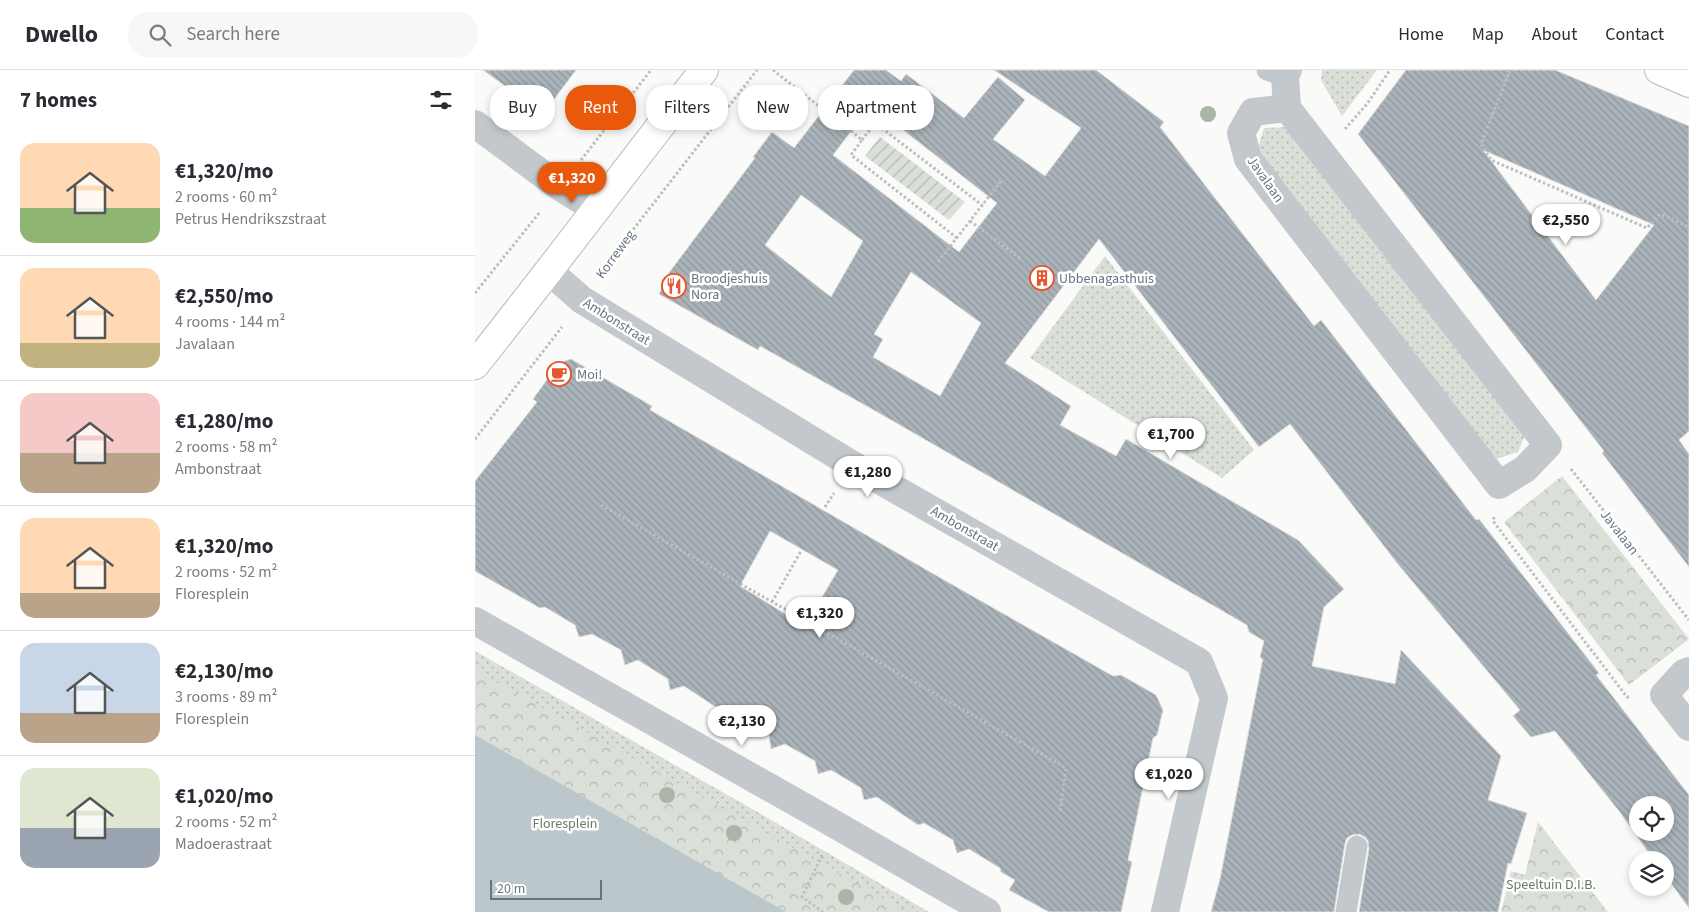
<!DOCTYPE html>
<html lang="en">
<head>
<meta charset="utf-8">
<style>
  :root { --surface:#fff; --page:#f7f7f7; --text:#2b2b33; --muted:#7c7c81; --line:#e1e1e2; --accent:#ea580c }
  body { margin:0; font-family:"Source Sans 3",sans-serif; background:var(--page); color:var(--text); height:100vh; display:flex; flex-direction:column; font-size:19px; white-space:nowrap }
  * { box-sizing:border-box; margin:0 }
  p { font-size:16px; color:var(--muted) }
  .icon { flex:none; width:28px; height:28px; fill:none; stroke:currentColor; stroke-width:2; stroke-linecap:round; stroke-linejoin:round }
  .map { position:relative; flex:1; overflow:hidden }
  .details { display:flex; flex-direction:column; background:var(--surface); width:475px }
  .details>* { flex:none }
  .top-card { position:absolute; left:15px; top:15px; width:475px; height:45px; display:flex; gap:10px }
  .fabs { position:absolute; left:1154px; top:726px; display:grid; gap:10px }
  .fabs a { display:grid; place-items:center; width:45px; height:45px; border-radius:50%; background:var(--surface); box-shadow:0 2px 8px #0003; font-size:25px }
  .scale { position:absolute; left:15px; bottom:12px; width:112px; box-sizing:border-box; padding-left:5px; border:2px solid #657683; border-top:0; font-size:14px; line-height:18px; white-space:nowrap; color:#657683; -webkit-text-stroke:4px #fff; paint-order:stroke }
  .price { position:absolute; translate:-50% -42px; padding:0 11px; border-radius:18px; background:#fff; color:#222; font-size:16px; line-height:32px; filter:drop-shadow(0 1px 2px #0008) }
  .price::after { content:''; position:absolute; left:50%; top:30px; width:15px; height:11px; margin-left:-8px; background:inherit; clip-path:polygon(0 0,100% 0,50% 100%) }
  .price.current { background:var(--accent); color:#fff }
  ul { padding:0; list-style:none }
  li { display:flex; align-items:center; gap:15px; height:125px; padding:0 20px }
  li+li { border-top:1px solid var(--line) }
  li span { display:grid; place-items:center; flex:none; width:140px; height:100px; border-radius:15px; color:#555 }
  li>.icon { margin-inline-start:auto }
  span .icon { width:60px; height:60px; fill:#fffc; stroke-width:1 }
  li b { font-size:21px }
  h2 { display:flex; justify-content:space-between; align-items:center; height:60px; padding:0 20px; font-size:21px }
  .tag { padding:0 18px; border-radius:20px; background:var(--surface); box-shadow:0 2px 8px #0003; font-size:18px; line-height:45px }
  .tag.current { background:var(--accent); color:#fff }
  header { display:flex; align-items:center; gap:30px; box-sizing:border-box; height:70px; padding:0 25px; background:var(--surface); border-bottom:1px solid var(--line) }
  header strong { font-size:24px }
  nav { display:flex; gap:28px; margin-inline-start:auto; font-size:18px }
  .search { width:350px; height:45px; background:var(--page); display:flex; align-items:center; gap:12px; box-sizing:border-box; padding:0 18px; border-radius:20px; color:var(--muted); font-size:19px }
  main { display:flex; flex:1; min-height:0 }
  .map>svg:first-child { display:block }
</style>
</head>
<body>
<header>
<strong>Dwello</strong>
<div class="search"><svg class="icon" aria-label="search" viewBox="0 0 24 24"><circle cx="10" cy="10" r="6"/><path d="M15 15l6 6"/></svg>Search here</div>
<nav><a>Home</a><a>Map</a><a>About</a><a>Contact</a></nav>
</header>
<main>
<section class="details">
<h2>7 homes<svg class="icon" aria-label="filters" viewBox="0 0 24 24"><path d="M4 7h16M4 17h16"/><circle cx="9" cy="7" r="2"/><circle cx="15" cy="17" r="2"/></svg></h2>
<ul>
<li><span style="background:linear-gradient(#ffd9b3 65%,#8fb573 0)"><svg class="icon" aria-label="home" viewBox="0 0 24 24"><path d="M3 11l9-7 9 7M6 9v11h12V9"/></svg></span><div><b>€1,320/mo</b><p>2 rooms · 60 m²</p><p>Petrus Hendrikszstraat</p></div></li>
<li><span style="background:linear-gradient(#ffd9b3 75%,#c2b280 0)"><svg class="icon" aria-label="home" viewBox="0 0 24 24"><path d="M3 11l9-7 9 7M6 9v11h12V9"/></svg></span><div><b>€2,550/mo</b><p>4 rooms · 144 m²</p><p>Javalaan</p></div></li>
<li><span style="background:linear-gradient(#f6c9c9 60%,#b9a48a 0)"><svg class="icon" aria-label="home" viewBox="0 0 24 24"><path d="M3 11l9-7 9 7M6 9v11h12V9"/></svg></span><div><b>€1,280/mo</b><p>2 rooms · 58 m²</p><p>Ambonstraat</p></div></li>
<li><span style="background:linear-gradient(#ffd9b3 75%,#b9a48a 0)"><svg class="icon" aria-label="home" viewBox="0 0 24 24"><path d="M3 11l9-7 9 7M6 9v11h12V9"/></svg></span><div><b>€1,320/mo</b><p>2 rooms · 52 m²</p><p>Floresplein</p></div></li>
<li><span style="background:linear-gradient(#c9d6e8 70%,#b9a48a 0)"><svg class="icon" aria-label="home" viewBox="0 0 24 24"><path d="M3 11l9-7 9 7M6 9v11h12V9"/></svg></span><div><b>€2,130/mo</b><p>3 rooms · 89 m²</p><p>Floresplein</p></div></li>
<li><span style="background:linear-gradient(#dfe7d0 60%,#9aa5b1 0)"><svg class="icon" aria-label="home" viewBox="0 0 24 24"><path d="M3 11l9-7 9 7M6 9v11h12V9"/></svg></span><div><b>€1,020/mo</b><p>2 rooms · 52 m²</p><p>Madoerastraat</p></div></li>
</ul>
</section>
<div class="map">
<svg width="1214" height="842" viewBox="0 0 1214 842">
  <defs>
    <pattern id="grass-dots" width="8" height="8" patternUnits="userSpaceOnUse" patternTransform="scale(1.25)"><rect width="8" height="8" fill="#dadfd7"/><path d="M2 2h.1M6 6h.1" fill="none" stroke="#b4b9b4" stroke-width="1.8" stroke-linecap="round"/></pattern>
    <pattern id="park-crowns" width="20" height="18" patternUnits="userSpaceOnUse" patternTransform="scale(1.25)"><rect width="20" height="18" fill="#dadfd7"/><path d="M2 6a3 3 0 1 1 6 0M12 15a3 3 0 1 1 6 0" fill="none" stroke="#b4b9b4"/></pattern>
    <pattern id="garden-furrows" width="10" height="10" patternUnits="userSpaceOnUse" patternTransform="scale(1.25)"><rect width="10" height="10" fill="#dadfd7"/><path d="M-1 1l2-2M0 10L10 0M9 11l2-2" fill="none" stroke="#b4b9b4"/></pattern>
    <pattern id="building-back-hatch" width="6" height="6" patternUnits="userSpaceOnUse" patternTransform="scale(1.25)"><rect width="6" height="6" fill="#aab3b9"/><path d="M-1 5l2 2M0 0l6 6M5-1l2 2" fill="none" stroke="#8e969c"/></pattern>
  </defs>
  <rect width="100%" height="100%" fill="#fafaf8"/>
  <g fill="url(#grass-dots)">
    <path d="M847,0H902L867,46L846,10Z"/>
    <path d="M812,57L1051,363L1043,382L1021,389L782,81L789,58Z"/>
    <path d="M630,186L779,380L747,408L555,288Z"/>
    <path d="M0,581L291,747L454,842H311L0,665Z"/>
  </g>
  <g fill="url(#park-crowns)">
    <path d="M1087,406L1214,569L1154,615L1029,452Z"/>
    <path d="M0,600L433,842H0Z"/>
    <path d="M1063,752L1133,842H1026L1036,801L1050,805Z"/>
  </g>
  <path fill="url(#garden-furrows)" d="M405,67L490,132L474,150L390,86Z"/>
  <path fill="#bbc7cb" d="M0,665L311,842H0Z"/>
  <g fill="url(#building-back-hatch)" stroke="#dcdcda" fill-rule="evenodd">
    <path d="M8,0H101L71,40L59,41L30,21L33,18Z"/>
    <path d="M379,0H411L426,11L431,4L489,48L523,7L550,30L518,69L570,106L606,58L519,0H621L689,52L685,57L839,256L846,250L1001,450L1004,449L1124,603L1121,605L1214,725V838L1190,805V790H1179L1144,741L1080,661L1056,667L1038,646L1045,640L922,493L815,354L784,377L624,169L530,293L596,336L585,355L641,386L651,369L823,470L869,519L849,537L837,596L920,614L926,580L1026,686L1013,730L1052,743L1036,794L1033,793L1023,842H884L894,778L893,771L890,767L884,764L877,765L872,768L870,773L859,842H736L745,809L787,593L788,590L785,587L789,571L774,562L772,555L404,343L285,276L283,280L184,224L189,214L187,212L280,88L278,87L297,62L319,78ZM396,35L522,133L484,182L358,85ZM326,125L388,171L356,227L290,175ZM436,202L506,253L465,326L398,287L408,269L399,264ZM1162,735H1190V762H1162Z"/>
    <path d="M931,0H1080L1214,56V361L1204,370L1214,384V497L1127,383L1129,381L883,64ZM1008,80L1179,155L1121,230Z"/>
    <path d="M96,289L177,336L175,340L469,510L638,606L646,605L681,625L688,640L682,665L678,668L653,790L657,792L646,842H574L534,820L540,810L526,802L525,798L494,779L482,783L478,770L449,753L443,755L402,727L389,730L386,718L356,700L343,704L340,691L310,674L296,679L294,665L257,644L256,647L209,616L195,620L193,609L163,590L150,595L146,580L117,564L104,567L100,555L70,537L65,538L0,501V411L62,332L58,329L84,293ZM295,461L363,500L330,556L265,516Z"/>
  </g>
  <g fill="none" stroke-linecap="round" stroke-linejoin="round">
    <defs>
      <g id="secondary">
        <path d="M1184,0L1214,13"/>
        <path d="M0,295C77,198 152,98 229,0"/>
      </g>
    </defs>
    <use href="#secondary" stroke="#b3babf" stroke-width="30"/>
    <g stroke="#bbbfc2" stroke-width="3" stroke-dasharray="2.5 2.5" stroke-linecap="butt">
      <path d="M298,0L349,40"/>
      <path d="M1035,0L1006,74L1016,90L1172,158L1185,144L1214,157"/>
      <path d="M870,59L892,34L915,0"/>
      <path d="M376,61L387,70L376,85L482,168"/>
      <path d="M387,70L400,53L507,135"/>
      <path d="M106,90L176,0"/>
      <path d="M495,151L547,190"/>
      <path d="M463,192L526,111"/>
      <path d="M126,204L154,165L282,0"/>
      <path d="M0,223L65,142"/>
      <path d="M0,369L87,257"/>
      <path d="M1096,399L1214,550"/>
      <path d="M126,435L591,698L585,743"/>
      <path d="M350,437L359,423"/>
      <path d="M1019,447L1018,451L1152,627H1156"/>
      <path d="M297,532L326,481"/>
      <path d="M347,785L327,827L348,842"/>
    </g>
    <g stroke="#c3c8cc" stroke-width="21">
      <path d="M792,0L810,6"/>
      <path d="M871,842L882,776"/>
    </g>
    <g stroke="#c3c8cc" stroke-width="28">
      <path d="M812,38L1073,375L1050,399L1024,415L773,89L766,63L778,42Z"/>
      <path d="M812,38L810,6L813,0"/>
      <path d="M0,54L85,117L120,139"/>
      <path d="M75,202L107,230L376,394L724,592L739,628L690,842"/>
      <path d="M0,551L361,755L512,842"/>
      <path d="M1214,601L1209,603L1189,625L1214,657"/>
    </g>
    <use href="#secondary" stroke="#fff" stroke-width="28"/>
  </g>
  <g fill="#aab4a7">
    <circle cx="733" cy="44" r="8"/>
    <circle cx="192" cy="725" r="8"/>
    <circle cx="259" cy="763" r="8"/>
    <circle cx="371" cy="827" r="8"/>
  </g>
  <defs>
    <symbol id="building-ring" viewBox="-11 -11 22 22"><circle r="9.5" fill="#fff" stroke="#e4572e" stroke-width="1.5"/><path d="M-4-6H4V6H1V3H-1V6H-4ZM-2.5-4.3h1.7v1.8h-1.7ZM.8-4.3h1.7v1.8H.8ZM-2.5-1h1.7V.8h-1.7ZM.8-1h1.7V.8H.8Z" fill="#e4572e"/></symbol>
    <symbol id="restaurant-ring" viewBox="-11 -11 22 22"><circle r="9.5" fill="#fff" stroke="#e4572e" stroke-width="1.5"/><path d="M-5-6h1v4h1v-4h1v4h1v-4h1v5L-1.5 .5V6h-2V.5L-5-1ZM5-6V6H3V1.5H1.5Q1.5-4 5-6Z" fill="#e4572e"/></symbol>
    <symbol id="cafe-ring" viewBox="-11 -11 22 22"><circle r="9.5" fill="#fff" stroke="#e4572e" stroke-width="1.5"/><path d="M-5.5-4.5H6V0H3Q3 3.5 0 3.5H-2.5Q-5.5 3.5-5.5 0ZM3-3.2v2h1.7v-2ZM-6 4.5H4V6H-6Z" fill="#e4572e"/></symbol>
  </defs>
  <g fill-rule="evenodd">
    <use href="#building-ring" x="553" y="194" width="28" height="28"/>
    <use href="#restaurant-ring" x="185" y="202" width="28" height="28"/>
    <use href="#cafe-ring" x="70" y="290" width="28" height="28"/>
  </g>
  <g text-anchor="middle" stroke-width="5" stroke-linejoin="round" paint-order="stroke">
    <g font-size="14" fill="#657683" stroke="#fff">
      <text transform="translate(791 109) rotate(55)" y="5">Javalaan</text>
      <text transform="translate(140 184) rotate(-54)" y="5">Korreweg</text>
      <text transform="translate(142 251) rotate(32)" y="5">Ambonstraat</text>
      <text transform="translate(490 458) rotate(30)" y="5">Ambonstraat</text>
      <text transform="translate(1145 462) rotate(52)" y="5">Javalaan</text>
    </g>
    <g font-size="14" fill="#657683" stroke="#fff" text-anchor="start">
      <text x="216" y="213">Broodjeshuis<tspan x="216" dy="16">Nora</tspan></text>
      <text x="584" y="213">Ubbenagasthuis</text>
      <text x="102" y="309">Moi!</text>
    </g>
    <g font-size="14" fill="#687a64" stroke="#fff">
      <text x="90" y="758">Floresplein</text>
      <text x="1076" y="819">Speeltuin D.I.B.</text>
    </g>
  </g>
</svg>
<div class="fabs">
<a><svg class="icon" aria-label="locate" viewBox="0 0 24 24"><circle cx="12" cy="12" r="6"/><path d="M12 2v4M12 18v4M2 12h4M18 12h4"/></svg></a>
<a><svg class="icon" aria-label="layers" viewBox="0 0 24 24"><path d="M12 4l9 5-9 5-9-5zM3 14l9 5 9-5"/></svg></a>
</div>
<div class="scale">20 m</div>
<b class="price current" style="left:97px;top:134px">€1,320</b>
<b class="price" style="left:1091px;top:176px">€2,550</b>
<b class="price" style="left:696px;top:390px">€1,700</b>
<b class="price" style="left:393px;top:428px">€1,280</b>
<b class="price" style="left:345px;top:569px">€1,320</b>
<b class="price" style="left:267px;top:677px">€2,130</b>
<b class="price" style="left:694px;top:730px">€1,020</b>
<div class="top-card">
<a class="tag">Buy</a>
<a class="tag current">Rent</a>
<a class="tag">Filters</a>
<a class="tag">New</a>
<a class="tag">Apartment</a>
</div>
</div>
</main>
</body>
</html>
